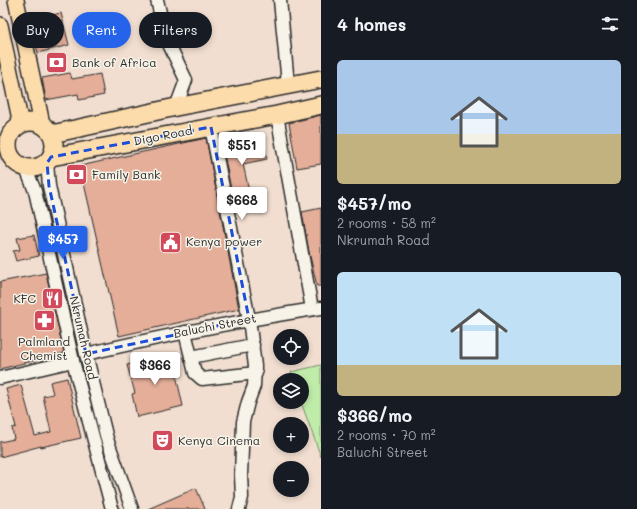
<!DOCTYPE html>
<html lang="en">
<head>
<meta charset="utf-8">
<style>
  :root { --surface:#171b24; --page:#242831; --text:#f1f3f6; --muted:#9ea1a6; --accent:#2563eb }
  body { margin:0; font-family:Mali,sans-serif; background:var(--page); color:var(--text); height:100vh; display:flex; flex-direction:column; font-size:15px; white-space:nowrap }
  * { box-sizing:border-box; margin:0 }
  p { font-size:13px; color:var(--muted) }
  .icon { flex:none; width:22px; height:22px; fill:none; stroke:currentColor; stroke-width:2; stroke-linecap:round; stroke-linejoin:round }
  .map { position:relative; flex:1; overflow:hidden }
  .panel { display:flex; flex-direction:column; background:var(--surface); width:316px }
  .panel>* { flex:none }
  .hud { position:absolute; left:12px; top:12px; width:249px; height:36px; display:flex; gap:8px }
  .tools { position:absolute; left:273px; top:329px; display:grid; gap:8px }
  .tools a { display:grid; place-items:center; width:36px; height:36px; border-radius:50%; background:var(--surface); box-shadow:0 2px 6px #0003; font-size:20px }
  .price { position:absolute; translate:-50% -34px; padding:0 9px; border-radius:4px; background:#fff; color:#222; font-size:13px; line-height:26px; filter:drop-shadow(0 1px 2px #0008) }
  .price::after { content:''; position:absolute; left:50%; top:24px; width:12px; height:9px; margin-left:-6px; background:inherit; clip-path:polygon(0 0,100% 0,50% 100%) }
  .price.active { background:var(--accent); color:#fff }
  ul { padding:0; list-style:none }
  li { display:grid; align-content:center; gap:8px; height:212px; padding:0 16px }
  li span { display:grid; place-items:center; height:124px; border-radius:6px; color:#555 }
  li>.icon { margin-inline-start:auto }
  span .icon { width:72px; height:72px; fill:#fffc; stroke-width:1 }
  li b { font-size:17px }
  h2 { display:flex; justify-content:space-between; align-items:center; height:48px; padding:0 16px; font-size:17px }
  .tag { padding:0 14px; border-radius:18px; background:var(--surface); box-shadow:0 2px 6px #0003; font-size:14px; line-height:36px }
  .tag.active { background:var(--accent); color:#fff }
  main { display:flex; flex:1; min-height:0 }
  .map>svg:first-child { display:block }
</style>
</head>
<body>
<main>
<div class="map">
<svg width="321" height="509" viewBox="0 0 321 509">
  <rect width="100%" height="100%" fill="#f1ded0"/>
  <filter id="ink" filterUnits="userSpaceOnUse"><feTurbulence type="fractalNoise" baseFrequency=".025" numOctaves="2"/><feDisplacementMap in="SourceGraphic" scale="8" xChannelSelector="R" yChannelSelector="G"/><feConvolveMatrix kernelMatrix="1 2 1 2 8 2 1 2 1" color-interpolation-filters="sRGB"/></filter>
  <g filter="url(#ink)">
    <path fill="#c0eca9" stroke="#768c6a" d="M321,365V457L301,402L302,380H293L291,372Z"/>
    <g fill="#e4ae99" stroke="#2b2b2b">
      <path d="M61,13L69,45L38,53L30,20Z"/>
      <path d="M70,73L72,79L100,74L104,95L79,100L78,94L46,100L42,78Z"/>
      <path d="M321,115V164L297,168L289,123Z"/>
      <path d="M262,135L267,159L243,164L252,205L235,209L222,144Z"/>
      <path d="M206,138L239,309L119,336L80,166Z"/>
      <path d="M321,208V286H317L309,252L302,212Z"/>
      <path d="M34,235L39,256L16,261L13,251L20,250L17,238Z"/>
      <path d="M46,273L64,353L0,369V282Z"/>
      <path d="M172,354L178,375H176L183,406L137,417L132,394L135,393L127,365Z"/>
      <path d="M67,378L81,438L41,447V446L0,457V442L14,439L12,428L16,427L6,389L21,385L35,436L51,432L43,396L53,394L50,382Z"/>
      <path d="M196,488L205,509H148Z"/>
    </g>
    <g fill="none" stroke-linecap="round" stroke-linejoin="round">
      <defs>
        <g id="minor">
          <path d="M157,0L166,38L186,80L176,107"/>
          <path d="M280,0L288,84"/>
          <path d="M277,115L312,309"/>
          <path d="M211,127L249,319L255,366L254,386L248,402L243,422L241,475L242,497L239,509"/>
          <path d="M47,163L49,186L86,354L107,439L132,509"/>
          <path d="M26,169L35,191L73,361L112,509"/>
          <path d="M185,332L195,373L202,379L256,373"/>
          <path d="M86,354C164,336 242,320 321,308"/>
          <path d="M191,357L253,345"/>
          <path d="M0,378L73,361"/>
        </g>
        <g id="major">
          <path d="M16,0L42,124"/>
          <path d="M0,25L21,124"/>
        </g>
        <g id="highway">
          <circle cx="31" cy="145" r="23"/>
          <path d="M52,134L176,107L321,79"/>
          <path d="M51,157L277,115L321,105"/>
        </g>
      </defs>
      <use href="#minor" stroke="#2b2b2b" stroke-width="15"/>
      <use href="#major" stroke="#2b2b2b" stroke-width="18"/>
      <use href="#highway" stroke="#2b2b2b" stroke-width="20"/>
      <use href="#minor" stroke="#f7f3e8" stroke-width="12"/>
      <use href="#major" stroke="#fddcac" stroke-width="15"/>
      <use href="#highway" stroke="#fddcac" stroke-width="17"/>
    </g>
  </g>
  <path fill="none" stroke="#1d4ed8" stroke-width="3" stroke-dasharray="8 5" stroke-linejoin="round" d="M211,127L249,319L86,354L49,186L47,163L51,157Z"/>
  <defs>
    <symbol id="bank-square" viewBox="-11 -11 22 22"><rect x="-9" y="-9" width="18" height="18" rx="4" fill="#d1495b" stroke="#f7f3e8"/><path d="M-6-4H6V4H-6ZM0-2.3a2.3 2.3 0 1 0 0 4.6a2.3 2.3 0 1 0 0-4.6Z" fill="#fff"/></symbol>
    <symbol id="civic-square" viewBox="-11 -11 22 22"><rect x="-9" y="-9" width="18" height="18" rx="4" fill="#d1495b" stroke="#f7f3e8"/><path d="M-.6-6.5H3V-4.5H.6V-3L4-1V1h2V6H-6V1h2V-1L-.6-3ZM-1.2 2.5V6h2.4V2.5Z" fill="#fff"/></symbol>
    <symbol id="restaurant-square" viewBox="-11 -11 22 22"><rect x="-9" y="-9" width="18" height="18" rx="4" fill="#d1495b" stroke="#f7f3e8"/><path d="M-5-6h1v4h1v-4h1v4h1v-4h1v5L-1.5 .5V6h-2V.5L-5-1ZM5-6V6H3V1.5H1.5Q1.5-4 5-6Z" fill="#fff"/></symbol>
    <symbol id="pharmacy-square" viewBox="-11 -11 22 22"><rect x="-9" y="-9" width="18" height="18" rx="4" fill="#d1495b" stroke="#f7f3e8"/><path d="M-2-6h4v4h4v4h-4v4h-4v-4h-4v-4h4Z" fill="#fff"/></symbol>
    <symbol id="theatre-square" viewBox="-11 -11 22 22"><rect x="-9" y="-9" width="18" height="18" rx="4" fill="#d1495b" stroke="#f7f3e8"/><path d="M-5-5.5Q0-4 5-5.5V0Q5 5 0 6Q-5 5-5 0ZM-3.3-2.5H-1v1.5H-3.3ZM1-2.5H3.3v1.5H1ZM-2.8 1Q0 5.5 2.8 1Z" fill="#fff"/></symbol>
  </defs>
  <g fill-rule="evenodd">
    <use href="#bank-square" x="44" y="50" width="25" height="25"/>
    <use href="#bank-square" x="64" y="162" width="25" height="25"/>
    <use href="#civic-square" x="158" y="230" width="25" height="25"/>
    <use href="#restaurant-square" x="40" y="286" width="25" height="25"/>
    <use href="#pharmacy-square" x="32" y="308" width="25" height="25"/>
    <use href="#theatre-square" x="150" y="428" width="25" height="25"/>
  </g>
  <g text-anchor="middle" stroke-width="3" stroke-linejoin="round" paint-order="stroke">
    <g font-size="12" fill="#2b2b2b" stroke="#f7f3e8" text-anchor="start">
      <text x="72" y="67">Bank of Africa</text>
      <text x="92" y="179">Family Bank</text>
      <text x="186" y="246">Kenya power</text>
      <text x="36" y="303" text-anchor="end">KFC</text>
      <text x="44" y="346" text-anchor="middle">Palmland<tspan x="44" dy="14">Chemist</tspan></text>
      <text x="178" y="445">Kenya Cinema</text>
    </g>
    <g font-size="12" fill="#2b2b2b" stroke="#f7f3e8">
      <text transform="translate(163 136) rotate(-11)" y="4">Digo Road</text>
      <text transform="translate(215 326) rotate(-11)" y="4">Baluchi Street</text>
      <text transform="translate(83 338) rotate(77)" y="4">Nkrumah Road</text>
    </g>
  </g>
</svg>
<div class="tools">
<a><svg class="icon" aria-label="locate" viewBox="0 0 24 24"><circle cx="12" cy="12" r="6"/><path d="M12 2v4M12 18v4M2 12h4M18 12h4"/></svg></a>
<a><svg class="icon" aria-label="layers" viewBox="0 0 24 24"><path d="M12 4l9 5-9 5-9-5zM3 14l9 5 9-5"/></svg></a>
<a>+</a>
<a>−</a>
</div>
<b class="price" style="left:242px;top:166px">$551</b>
<b class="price" style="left:242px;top:221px">$668</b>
<b class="price active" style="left:63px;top:260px">$457</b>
<b class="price" style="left:155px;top:386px">$366</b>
<div class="hud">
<a class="tag">Buy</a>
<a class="tag active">Rent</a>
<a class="tag">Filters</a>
</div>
</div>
<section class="panel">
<h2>4 homes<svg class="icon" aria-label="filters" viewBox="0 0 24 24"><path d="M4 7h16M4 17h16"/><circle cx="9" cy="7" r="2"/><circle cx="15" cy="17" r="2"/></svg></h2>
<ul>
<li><span style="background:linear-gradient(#a9c7e8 60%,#c2b280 0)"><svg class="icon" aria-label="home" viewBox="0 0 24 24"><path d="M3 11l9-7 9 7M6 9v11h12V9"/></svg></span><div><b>$457/mo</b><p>2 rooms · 58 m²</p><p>Nkrumah Road</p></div></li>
<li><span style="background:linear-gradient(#bfe0f5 75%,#c2b280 0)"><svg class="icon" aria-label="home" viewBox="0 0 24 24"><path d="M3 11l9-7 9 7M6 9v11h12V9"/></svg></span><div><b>$366/mo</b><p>2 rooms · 70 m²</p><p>Baluchi Street</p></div></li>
</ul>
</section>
</main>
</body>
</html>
